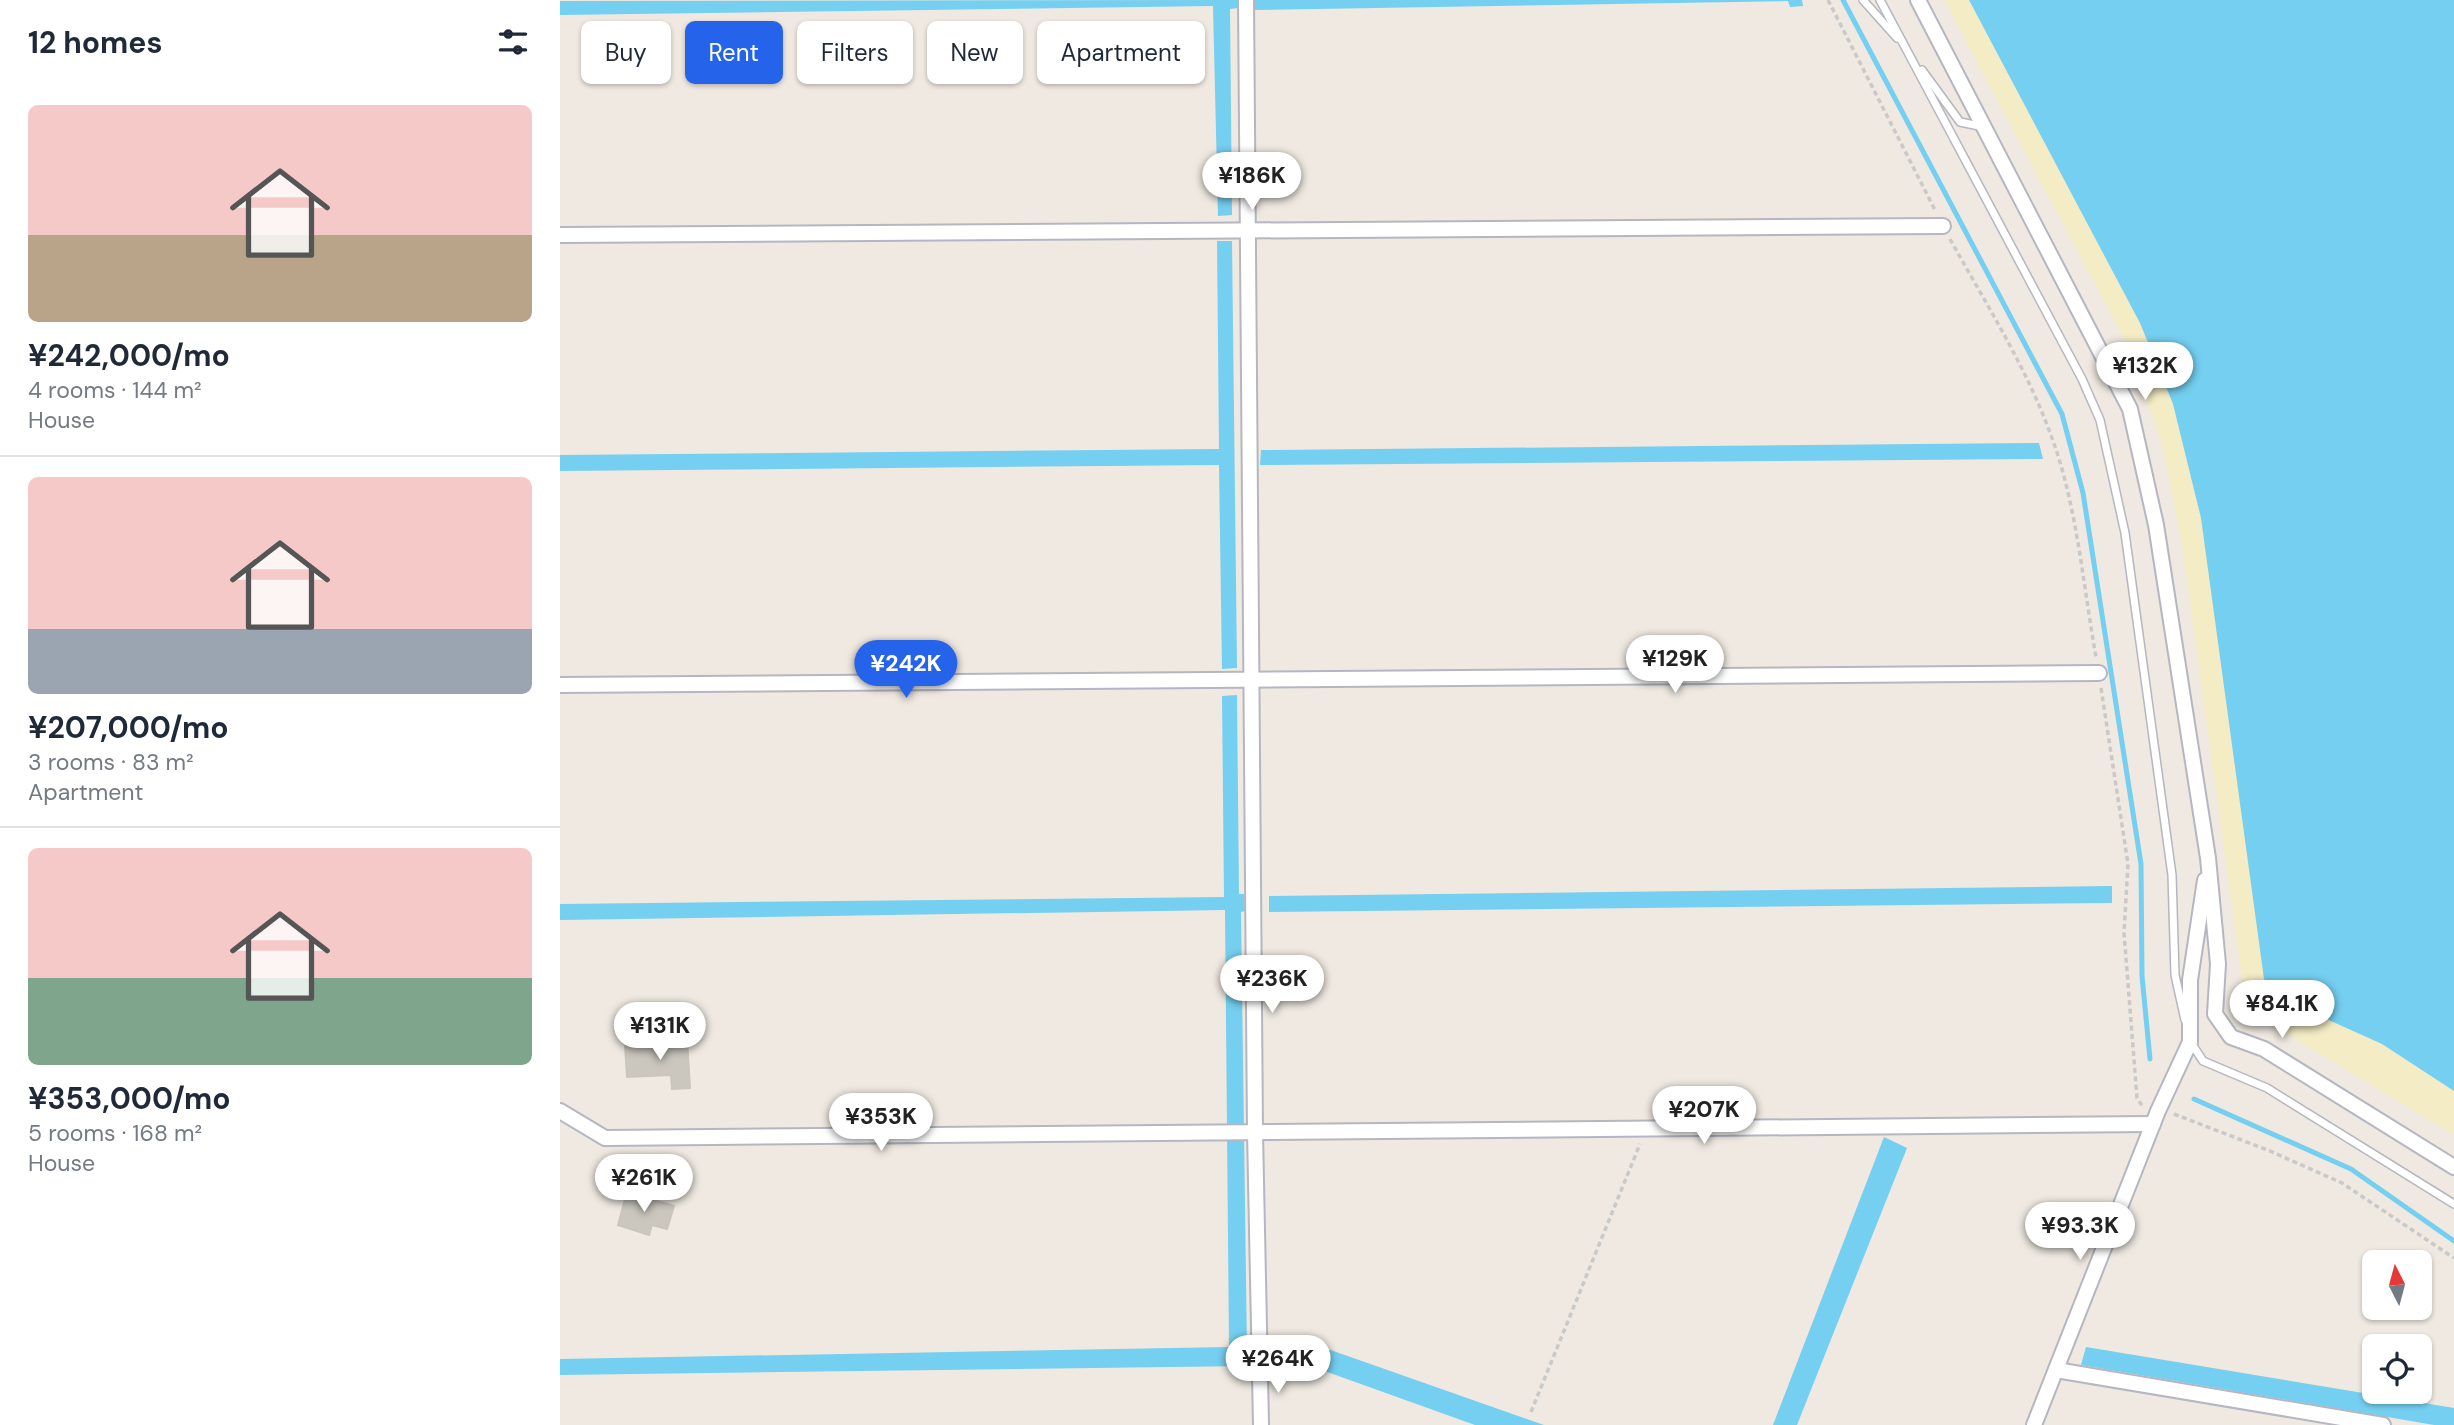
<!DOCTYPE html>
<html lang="en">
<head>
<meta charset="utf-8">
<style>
  :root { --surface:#fff; --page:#f6f6f7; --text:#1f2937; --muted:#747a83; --line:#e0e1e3; --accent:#2563eb }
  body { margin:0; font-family:"DM Sans",sans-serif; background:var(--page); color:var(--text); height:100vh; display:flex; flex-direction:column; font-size:26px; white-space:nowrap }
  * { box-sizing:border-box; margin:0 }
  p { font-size:23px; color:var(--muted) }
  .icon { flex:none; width:38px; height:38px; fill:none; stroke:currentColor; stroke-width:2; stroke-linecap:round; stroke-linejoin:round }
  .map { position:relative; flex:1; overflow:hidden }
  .panel { display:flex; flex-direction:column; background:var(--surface); width:560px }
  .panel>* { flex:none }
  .guide { position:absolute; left:21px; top:21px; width:665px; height:63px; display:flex; gap:14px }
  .needle { width:46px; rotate:354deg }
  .tools { position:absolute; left:1802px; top:1250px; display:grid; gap:14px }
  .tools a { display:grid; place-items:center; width:70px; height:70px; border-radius:10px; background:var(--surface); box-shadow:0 2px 5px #0004; font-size:35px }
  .price { position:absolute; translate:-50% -60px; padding:0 16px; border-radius:24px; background:#fff; color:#222; font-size:23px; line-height:46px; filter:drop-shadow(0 2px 4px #0008) }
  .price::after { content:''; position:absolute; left:50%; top:42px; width:21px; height:16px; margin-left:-10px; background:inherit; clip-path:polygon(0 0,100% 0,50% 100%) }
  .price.active { background:var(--accent); color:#fff }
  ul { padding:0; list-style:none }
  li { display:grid; align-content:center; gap:14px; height:371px; padding:0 28px }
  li+li { border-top:2px solid var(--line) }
  li span { display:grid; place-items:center; height:217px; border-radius:10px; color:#555 }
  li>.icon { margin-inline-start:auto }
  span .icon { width:126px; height:126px; fill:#fffc; stroke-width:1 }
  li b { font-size:30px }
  h2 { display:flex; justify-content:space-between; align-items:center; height:84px; padding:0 28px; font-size:30px }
  .pill { padding:0 24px; border-radius:10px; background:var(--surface); box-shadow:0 2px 5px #0004; font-size:24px; line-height:63px }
  .pill.active { background:var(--accent); color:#fff }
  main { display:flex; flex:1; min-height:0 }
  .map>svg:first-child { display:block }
</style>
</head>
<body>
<main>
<section class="panel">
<h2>12 homes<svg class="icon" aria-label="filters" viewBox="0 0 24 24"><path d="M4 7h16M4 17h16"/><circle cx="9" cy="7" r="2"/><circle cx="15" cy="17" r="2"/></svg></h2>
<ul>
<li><span style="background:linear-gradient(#f6c9c9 60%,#b9a48a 0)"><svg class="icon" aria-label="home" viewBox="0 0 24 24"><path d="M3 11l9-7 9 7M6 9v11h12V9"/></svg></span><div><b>¥242,000/mo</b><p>4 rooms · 144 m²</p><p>House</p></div></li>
<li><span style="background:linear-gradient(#f6c9c9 70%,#9aa5b1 0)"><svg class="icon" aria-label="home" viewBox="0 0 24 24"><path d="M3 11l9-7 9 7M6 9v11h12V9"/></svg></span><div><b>¥207,000/mo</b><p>3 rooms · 83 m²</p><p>Apartment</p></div></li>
<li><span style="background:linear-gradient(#f6c9c9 60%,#7fa58c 0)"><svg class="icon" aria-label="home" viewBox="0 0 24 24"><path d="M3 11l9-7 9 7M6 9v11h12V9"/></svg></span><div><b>¥353,000/mo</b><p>5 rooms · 168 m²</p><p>House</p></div></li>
</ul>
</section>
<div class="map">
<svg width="1894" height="1425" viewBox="0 0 1894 1425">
  <rect width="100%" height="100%" fill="#efe9e1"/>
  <path fill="#f3ecc5" d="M1384,0H1409L1580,323L1613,404L1641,518L1722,999L1822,1044L1894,1091V1135L1686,1009L1622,545L1603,449L1572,354Z"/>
  <g fill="#75cff0">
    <path d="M679,0L678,8L670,9L672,215L658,216L653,6L0,15V1Z"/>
    <path d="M690,0H1242L1243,6L1230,7L1228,1L690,10Z"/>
    <path d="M1409,0H1894V1091L1822,1044L1722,999L1704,979L1641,518L1613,404L1580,323Z"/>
    <path d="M657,241H672L677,668L662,669L659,465L0,471V455L659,449Z"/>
    <path d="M1479,443L1483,459L700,465L701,450Z"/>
    <path d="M677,695L679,894H684L685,911L681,912L687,1351L711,1353V1346L762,1347L984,1425H915L759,1369L715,1366L714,1360H688L687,1366L0,1375V1359L669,1347L665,910L0,920V904L664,897L662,696Z"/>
    <path d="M1552,886V903L709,912V896Z"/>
    <path d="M1324,1137L1347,1148L1237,1425H1213Z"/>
    <path d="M1526,1347L1894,1408V1425H1874L1521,1365Z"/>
  </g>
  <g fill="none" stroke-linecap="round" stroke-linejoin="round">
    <g stroke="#75cff0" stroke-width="5">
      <path d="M1283,0L1502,414L1523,493L1581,864L1582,976L1590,1059"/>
      <path d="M1634,1099L1791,1169L1894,1241"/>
    </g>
  </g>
  <g fill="#cbc7bf" stroke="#cbc5ba" stroke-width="2">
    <path d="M127,1038L130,1088L112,1089L111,1075L67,1077L65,1046L109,1043V1040Z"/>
    <path d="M67,1192L114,1206L107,1229L92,1225L89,1235L58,1225Z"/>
  </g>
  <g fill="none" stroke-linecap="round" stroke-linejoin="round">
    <defs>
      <g id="service">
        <path d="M1303,0L1337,38"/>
        <path d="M1320,0L1522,379L1540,420L1565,533L1612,875L1615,975L1625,1020"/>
        <path d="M1362,70L1400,122L1424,127"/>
        <path d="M1630,1041L1643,1061L1707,1088L1894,1204"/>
      </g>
      <g id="minor">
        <path d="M686,0L695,1132L701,1425"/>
        <path d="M1358,0L1570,409L1596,525L1648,858L1658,964L1655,1014L1671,1037L1704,1049L1894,1167"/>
        <path d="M0,235L1383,226"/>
        <path d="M0,685L1539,673"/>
        <path d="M0,1111L45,1138L1593,1124"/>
        <path d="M1496,1370L1823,1425"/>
        <path d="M1474,1425L1598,1111L1630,1042V980L1645,880"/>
      </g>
    </defs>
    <use href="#service" stroke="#b4b7c1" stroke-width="10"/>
    <use href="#minor" stroke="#b4b7c1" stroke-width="18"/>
    <g stroke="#c9c9c9" stroke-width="3.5" stroke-dasharray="5 3.5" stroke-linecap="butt">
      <path d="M1268,0L1375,210"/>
      <path d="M1390,239C1426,304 1467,368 1492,438C1517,506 1523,585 1536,657"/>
      <path d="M1541,688L1568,864L1564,933L1577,1098L1583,1107"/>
      <path d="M1614,1114L1710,1151L1782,1183L1894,1258"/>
      <path d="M971,1412L1080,1144"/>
    </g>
    <use href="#service" stroke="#fff" stroke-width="7"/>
    <use href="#minor" stroke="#fff" stroke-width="14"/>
  </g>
</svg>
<div class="tools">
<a><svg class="needle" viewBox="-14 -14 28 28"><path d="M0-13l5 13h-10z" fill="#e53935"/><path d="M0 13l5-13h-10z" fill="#747a83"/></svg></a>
<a><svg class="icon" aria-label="locate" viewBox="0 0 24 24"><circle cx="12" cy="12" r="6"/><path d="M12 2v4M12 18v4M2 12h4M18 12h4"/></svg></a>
</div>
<b class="price" style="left:692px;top:212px">¥186K</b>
<b class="price" style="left:1585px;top:402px">¥132K</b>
<b class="price" style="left:1115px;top:695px">¥129K</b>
<b class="price active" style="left:346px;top:700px">¥242K</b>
<b class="price" style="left:712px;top:1015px">¥236K</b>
<b class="price" style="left:1722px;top:1040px">¥84.1K</b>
<b class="price" style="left:100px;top:1062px">¥131K</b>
<b class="price" style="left:1144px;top:1146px">¥207K</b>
<b class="price" style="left:321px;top:1153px">¥353K</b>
<b class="price" style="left:84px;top:1214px">¥261K</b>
<b class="price" style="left:1520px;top:1262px">¥93.3K</b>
<b class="price" style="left:718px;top:1395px">¥264K</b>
<div class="guide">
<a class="pill">Buy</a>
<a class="pill active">Rent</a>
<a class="pill">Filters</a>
<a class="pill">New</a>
<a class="pill">Apartment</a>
</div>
</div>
</main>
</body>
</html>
